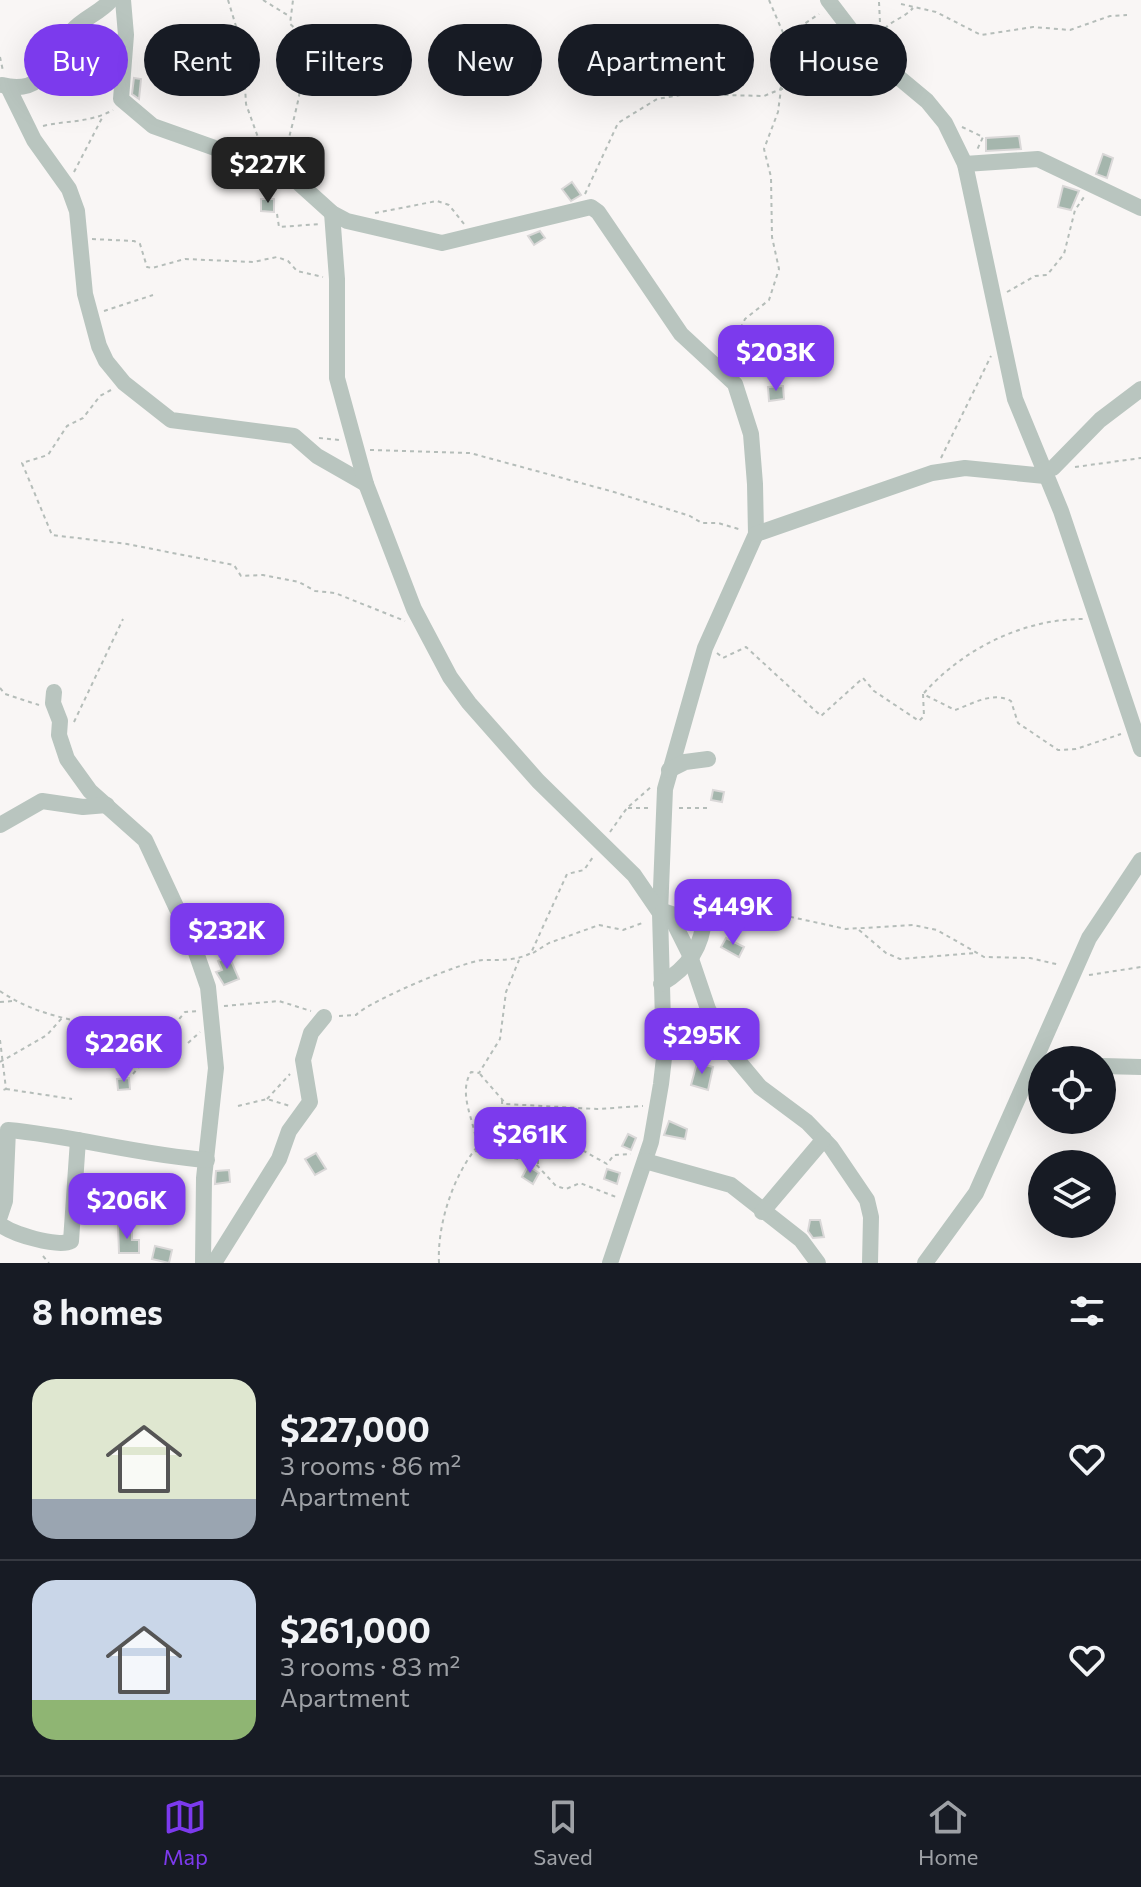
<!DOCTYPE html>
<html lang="en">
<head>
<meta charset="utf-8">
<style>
  :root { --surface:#171b24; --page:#242831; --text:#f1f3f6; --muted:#9ea1a6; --line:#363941; --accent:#7c3aed }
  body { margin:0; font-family:Commissioner,sans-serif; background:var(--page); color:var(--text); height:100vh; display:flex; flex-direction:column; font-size:30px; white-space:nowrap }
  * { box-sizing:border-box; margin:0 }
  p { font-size:26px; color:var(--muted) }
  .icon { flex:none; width:44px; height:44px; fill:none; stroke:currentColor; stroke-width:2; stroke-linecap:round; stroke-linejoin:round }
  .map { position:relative; height:1263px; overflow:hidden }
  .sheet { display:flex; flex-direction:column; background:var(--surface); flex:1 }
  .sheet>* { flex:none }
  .hud { position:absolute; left:24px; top:24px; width:1094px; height:72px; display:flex; gap:16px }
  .fabs { position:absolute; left:1028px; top:1046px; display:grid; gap:16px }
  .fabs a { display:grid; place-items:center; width:88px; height:88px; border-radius:50%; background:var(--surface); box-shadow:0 8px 32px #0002; font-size:40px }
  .price { position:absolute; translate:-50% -68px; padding:0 18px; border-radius:16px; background:var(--accent); color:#fff; font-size:26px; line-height:52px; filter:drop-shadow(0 2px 4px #0008) }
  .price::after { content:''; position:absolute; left:50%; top:48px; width:24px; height:18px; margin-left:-12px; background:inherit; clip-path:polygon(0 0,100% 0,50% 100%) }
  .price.active { background:#222; color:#fff }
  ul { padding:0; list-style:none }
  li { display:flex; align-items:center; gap:24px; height:200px; padding:0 32px }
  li+li { border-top:2px solid var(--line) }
  li span { display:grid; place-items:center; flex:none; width:224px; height:160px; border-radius:24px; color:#555 }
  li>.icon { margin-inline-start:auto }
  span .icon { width:96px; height:96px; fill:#fffc; stroke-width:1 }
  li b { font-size:34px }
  h2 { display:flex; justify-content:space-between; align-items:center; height:96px; padding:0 32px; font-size:34px }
  .chip { padding:0 28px; border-radius:36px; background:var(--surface); box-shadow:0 8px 32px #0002; font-size:28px; line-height:72px }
  .chip.active { background:var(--accent); color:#fff }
  .tab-bar { display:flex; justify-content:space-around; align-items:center; height:112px; border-top:2px solid var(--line); background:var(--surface); font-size:22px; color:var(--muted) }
  .tab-bar a { display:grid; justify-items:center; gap:4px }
  .tab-bar .active { color:var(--accent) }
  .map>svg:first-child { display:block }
</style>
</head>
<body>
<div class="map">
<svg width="1141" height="1263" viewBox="0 0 1141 1263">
  <rect width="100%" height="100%" fill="#f9f6f5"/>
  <g fill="#a5b6ad" stroke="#dad8d8" stroke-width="2">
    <path d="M134,78L141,79L139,99L132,94Z"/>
    <path d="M1019,136L1021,149L986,151V138Z"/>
    <path d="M1103,154L1113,158L1107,178L1096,174Z"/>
    <path d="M572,182L581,195L571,201L562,189Z"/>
    <path d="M1063,186L1079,191L1071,210L1058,207Z"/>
    <path d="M261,199H274V212L261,211Z"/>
    <path d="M540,231L545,238L534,245L528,236Z"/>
    <path d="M783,386L784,399L769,401L768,387Z"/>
    <path d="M713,790L724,792L722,802L711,800Z"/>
    <path d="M726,938L744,947L739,957L721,947Z"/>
    <path d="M229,956L239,979L224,985L216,972L222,970L218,961Z"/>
    <path d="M697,1063L713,1067L708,1090L691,1085Z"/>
    <path d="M129,1078L130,1089L118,1090L117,1079Z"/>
    <path d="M669,1121L687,1129L685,1139L664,1135Z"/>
    <path d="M569,1125L581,1129L576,1142L565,1138Z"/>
    <path d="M628,1134L636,1138L631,1150L622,1146Z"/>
    <path d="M316,1153L326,1169L315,1175L305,1159Z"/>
    <path d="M528,1166L539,1173L533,1184L522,1177Z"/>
    <path d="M607,1169L620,1173L617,1184L604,1179Z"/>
    <path d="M229,1170L230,1182L215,1184L216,1171Z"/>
    <path d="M810,1220H820L824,1237L813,1238L808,1231Z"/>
    <path d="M132,1225V1240H139V1253H119L118,1226Z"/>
    <path d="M155,1246L172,1250L169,1263L152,1259Z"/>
  </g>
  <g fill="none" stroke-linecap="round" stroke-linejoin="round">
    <g stroke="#b5bdb9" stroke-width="2" stroke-dasharray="4 4" stroke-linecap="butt">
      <path d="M228,0L243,49L246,104L260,143"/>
      <path d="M263,0L289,16"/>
      <path d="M769,0L784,35"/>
      <path d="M879,2L881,43"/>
      <path d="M901,4L936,12L981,35L1033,27L1070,30L1110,16L1127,15"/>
      <path d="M880,35C889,20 902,20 913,8"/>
      <path d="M0,57L3,71"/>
      <path d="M43,126C68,120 90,123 113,110"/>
      <path d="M962,127L983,137L977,150"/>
      <path d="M286,151C292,120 319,46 290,24L293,0"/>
      <path d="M74,172L102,118"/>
      <path d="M585,194L618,123L657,99L687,94L764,96L781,89H870L884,84"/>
      <path d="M375,213L437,201L449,205L464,224"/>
      <path d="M277,214L279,227L321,224"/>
      <path d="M92,239L134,241L140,244L147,267L152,268L185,259L253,262L277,257L288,261L297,271L323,277"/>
      <path d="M1007,292L1035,276L1047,275L1064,254L1075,210L1084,197"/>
      <path d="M104,311L153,295"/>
      <path d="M727,357L745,319L769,300L779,269L772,237L771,177L764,149L778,112L781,89L777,59L785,37L819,14"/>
      <path d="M111,390L100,396L83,418L67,426L48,455L22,463L52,535L127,544L234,565L241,576L263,575L299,582L315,591L335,593L405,621"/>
      <path d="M319,438L340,440"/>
      <path d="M370,450L470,453L614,492L690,516L702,523H718L742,530"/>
      <path d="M941,458L991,356"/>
      <path d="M1075,467L1141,458"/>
      <path d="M717,653L723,658L746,647L821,716L863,678L874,691L919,721L924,716L923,694L955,710C972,704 993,691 1011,701L1018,723L1058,750L1076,749L1121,734"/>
      <path d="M0,688L5,694L39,705"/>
      <path d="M924,693C964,648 1024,619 1083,619"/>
      <path d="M74,722L123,619"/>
      <path d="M628,808H649"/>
      <path d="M679,808H711"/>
      <path d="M610,832L627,808L651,787"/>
      <path d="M720,916L750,908L846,929L913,925L937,930L984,957L1030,958L1060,965"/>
      <path d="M859,930L886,953L900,959L975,953"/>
      <path d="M533,953L549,943L599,925L623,930L645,922"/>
      <path d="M1089,975L1141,967"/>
      <path d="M0,991C47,1024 112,1025 167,1035"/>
      <path d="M0,1002L13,1001"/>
      <path d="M224,1006L279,1001L311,1011"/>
      <path d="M339,1016L356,1015C369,1001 464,961 483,960C500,960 516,961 531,953L567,874L584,870L593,857"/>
      <path d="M0,1040L6,1089L0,1091"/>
      <path d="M188,1043L200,1032"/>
      <path d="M0,1062L47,1035L62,1018"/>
      <path d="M133,1074L185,1012L198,1011"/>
      <path d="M480,1074L506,1104L597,1109L643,1106"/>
      <path d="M6,1089L72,1099"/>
      <path d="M267,1099L290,1074"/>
      <path d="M502,1100L503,1129L575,1146L607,1164L614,1155L631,1154"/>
      <path d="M238,1106L267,1099L290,1106"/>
      <path d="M475,1151L534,1162L556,1186L566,1189L580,1183L616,1197"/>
      <path d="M538,1164V1157L554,1142"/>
      <path d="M43,1256L49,1263"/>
      <path d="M439,1263C437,1225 453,1176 477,1147C476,1123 457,1095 471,1072L479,1073L500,1039L506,992L519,960"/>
    </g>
    <g stroke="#b9c5bf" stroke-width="16">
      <path d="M123,0L126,35L121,99L153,126L243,158L270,157L332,213L347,221L442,243L591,207L598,212L681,334L735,384L751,434L755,484L756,534L705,648L665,789L660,913"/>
      <path d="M828,0L867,51L927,101L945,123L965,164L1015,399L1061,511L1141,749"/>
      <path d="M2,85C46,97 51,57 72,31C83,18 100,13 111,0"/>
      <path d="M8,87L34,140L69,189L77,211L85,294L99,346L106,361L124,383L171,420L294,436L317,456L366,484"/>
      <path d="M965,164L1038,159L1141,208"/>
      <path d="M332,213L337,279V378L366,484L414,609L450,677L469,703L538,781L634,875L660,913L664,1058L661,1084L651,1142L610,1263"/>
      <path d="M1043,470L1053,468L1100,420L1141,389"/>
      <path d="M756,534L932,473L965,468L1045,476"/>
      <path d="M54,692L53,703L60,721L59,735L67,759L90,791L145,840L192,941L208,987L216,1068L204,1178L203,1263"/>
      <path d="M669,770L685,762L708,759"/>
      <path d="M0,825L42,801L83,807L107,805"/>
      <path d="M670,915L689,953L708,1009L734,1056L760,1087L807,1122L831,1147L867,1200L871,1217L870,1263"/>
      <path d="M661,984C689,967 702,948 705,914L675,915L663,911"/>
      <path d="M1102,1066L1141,1067"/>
      <path d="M645,1161L731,1185L801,1240L818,1263"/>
      <path d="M762,1212L824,1139"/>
      <path d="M0,1216L5,1201L8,1130C75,1136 139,1155 207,1160"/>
      <path d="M0,1224C11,1234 59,1248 71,1241L78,1140"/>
      <path d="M214,1263L279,1159L289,1131L310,1102L303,1060L311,1033L324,1017"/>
      <path d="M925,1263L976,1193L1089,938L1141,860"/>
    </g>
  </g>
</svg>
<div class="fabs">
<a><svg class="icon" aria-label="locate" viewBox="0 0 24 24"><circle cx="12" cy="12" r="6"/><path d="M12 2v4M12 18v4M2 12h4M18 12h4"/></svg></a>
<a><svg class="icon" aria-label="layers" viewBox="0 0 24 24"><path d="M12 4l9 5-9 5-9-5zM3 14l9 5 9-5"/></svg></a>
</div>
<b class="price active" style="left:268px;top:205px">$227K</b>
<b class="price" style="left:776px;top:393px">$203K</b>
<b class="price" style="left:733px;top:947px">$449K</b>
<b class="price" style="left:227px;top:971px">$232K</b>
<b class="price" style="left:702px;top:1076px">$295K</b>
<b class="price" style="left:124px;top:1084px">$226K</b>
<b class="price" style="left:530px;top:1175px">$261K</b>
<b class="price" style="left:127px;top:1241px">$206K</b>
<div class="hud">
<a class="chip active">Buy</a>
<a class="chip">Rent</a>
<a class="chip">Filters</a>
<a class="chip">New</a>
<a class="chip">Apartment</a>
<a class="chip">House</a>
</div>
</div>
<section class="sheet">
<h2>8 homes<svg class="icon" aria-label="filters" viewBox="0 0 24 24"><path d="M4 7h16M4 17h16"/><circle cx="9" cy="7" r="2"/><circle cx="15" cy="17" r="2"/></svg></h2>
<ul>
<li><span style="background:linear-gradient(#dfe7d0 75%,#9aa5b1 0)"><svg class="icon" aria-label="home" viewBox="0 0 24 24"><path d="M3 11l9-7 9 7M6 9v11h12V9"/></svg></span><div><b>$227,000</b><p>3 rooms · 86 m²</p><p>Apartment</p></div><svg class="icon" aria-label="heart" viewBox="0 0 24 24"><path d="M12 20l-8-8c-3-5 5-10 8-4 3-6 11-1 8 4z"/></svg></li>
<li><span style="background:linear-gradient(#c9d6e8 75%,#8fb573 0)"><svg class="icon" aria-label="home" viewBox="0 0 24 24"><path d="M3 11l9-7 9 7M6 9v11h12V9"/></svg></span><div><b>$261,000</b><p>3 rooms · 83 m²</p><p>Apartment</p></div><svg class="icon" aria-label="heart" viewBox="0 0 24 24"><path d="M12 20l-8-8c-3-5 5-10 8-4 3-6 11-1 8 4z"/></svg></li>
</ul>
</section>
<nav class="tab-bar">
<a class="active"><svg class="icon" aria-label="map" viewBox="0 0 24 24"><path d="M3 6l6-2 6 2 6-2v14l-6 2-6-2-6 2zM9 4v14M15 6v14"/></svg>Map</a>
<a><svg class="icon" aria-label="saved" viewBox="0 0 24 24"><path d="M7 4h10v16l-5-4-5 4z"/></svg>Saved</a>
<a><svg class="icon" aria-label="home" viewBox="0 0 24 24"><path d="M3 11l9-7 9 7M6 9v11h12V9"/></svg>Home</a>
</nav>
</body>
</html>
